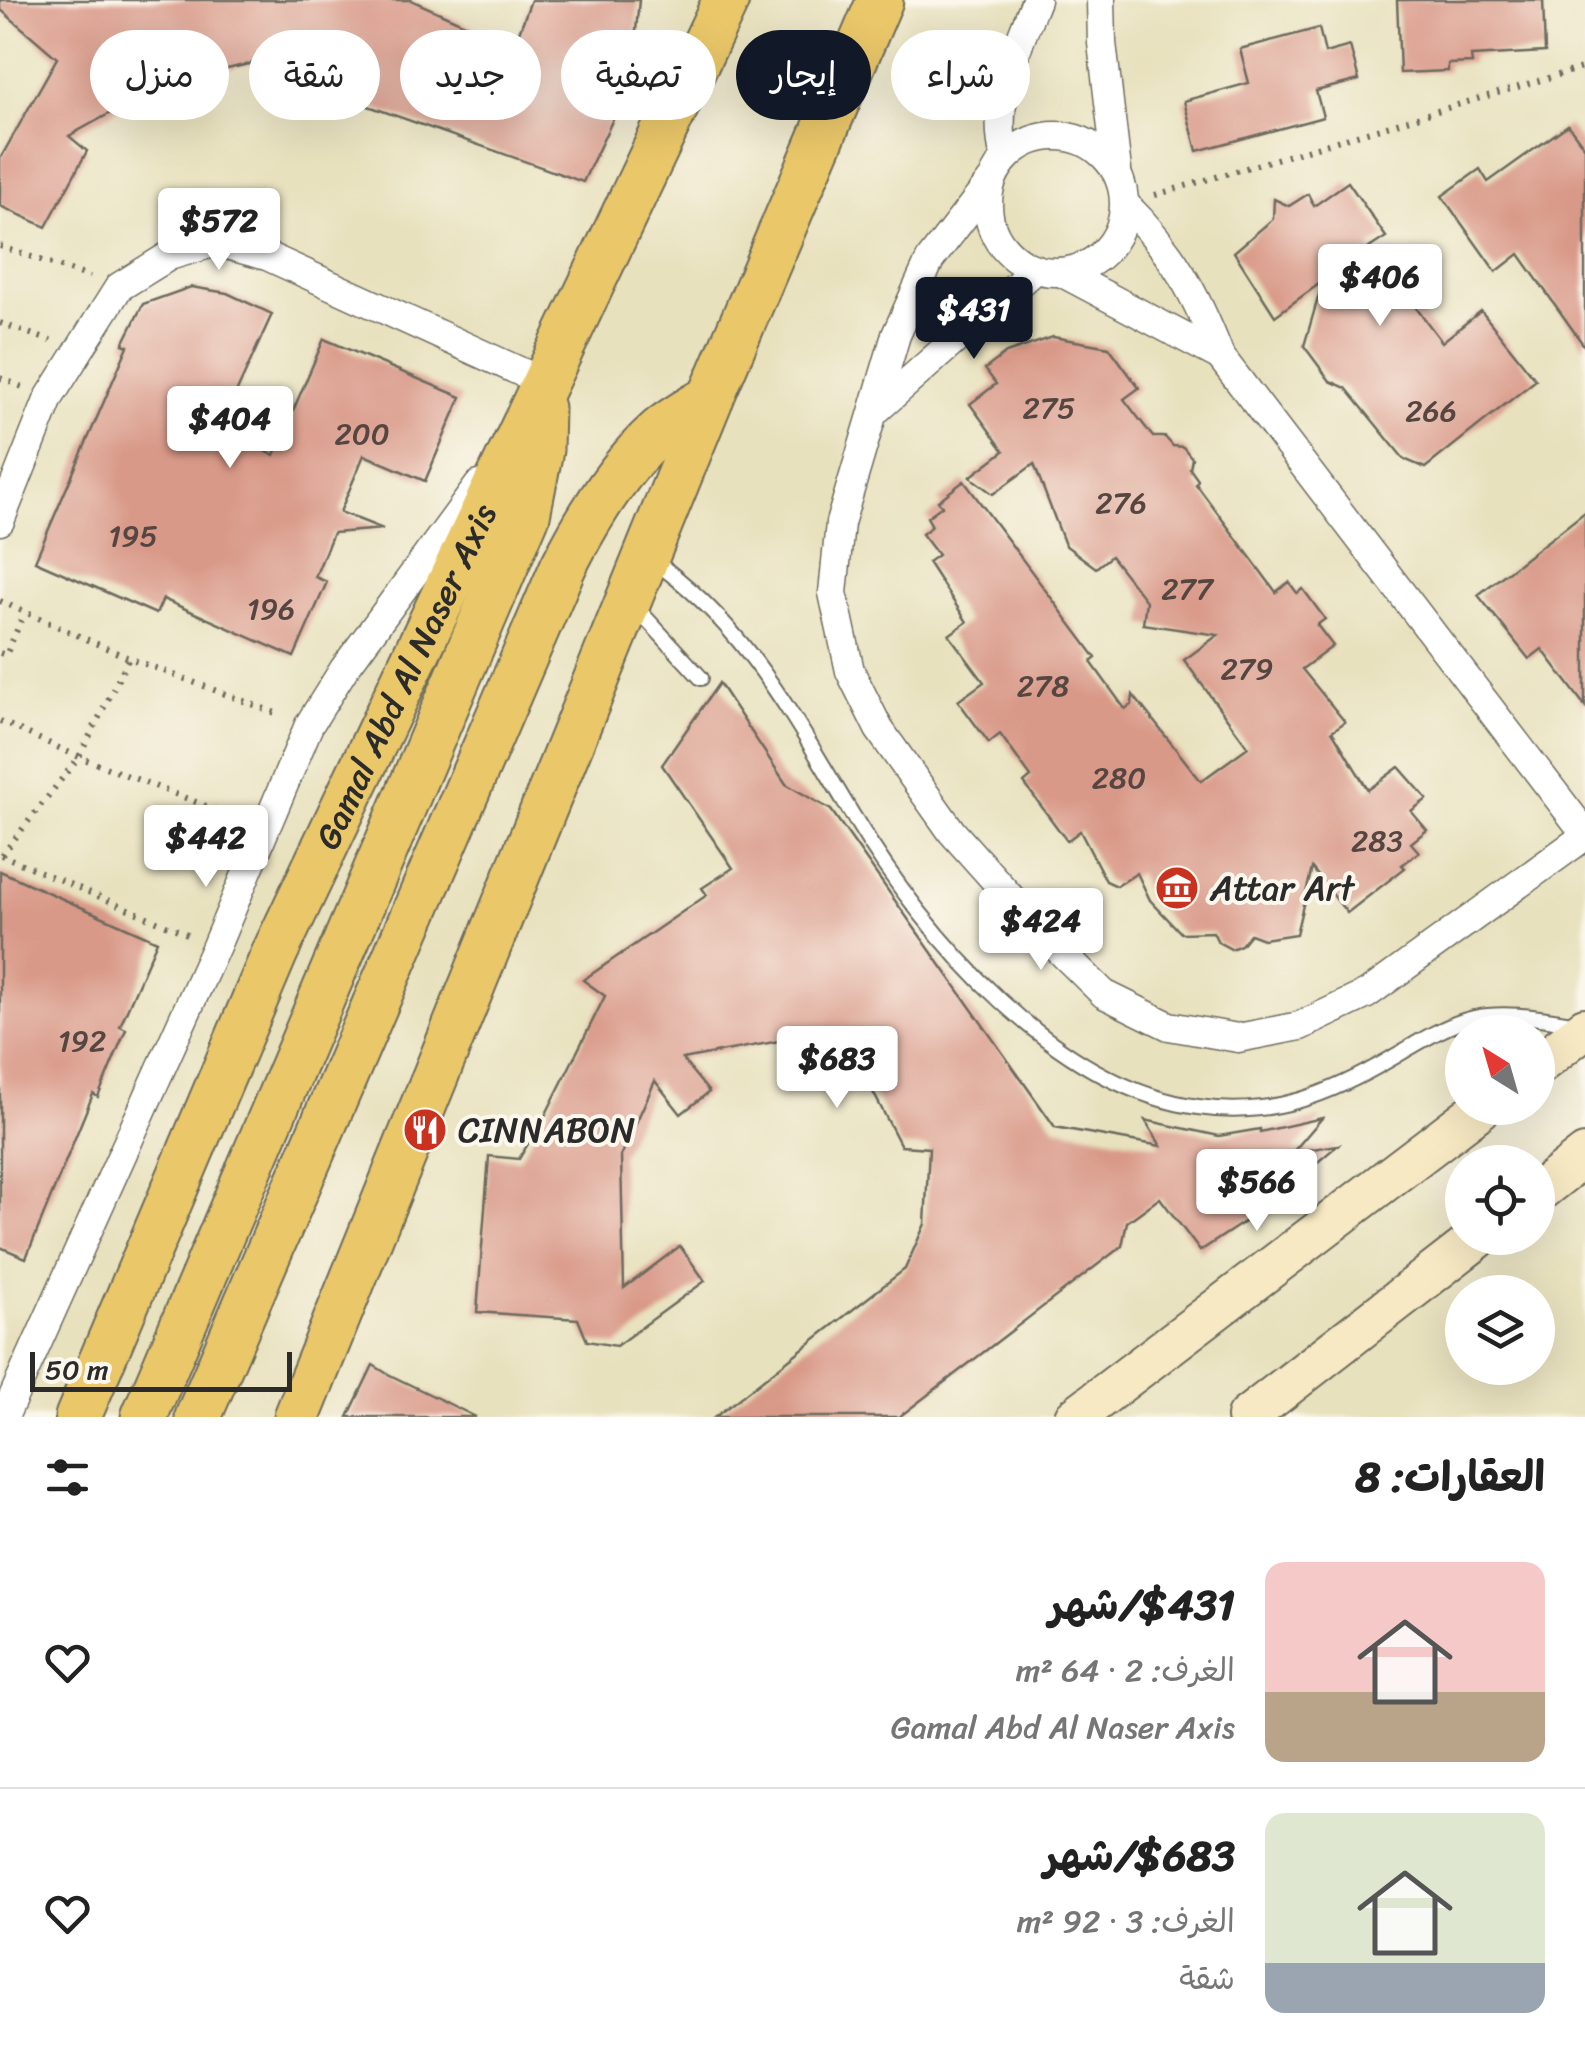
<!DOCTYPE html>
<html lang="ar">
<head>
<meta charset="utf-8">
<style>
  :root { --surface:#fff; --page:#f2f2f2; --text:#222; --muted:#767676; --line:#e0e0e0; --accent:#111827 }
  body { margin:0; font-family:Sriracha,"Playpen Sans Arabic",sans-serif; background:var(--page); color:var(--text); direction:rtl; height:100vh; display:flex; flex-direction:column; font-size:38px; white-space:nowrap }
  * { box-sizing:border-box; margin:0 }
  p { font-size:32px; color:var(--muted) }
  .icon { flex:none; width:55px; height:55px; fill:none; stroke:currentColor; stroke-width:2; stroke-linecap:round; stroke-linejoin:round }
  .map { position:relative; height:1417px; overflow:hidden; direction:ltr }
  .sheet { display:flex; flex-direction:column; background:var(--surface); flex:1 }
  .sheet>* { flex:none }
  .top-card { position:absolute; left:30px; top:30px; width:1000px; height:90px; direction:rtl; display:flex; gap:20px }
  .needle { width:65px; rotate:323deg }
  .fabs { position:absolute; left:1445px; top:1015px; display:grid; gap:20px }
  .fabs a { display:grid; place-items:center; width:110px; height:110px; border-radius:50%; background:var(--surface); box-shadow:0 10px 40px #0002; font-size:50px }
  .scale { position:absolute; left:30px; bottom:25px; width:262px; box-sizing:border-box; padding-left:10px; border:5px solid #2b2b2b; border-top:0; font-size:28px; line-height:35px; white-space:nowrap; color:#2b2b2b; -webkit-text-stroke:8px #fbf7ec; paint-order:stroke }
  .price { position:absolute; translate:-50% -85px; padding:0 22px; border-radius:10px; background:#fff; color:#222; font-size:32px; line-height:65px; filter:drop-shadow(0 2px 5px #0008) }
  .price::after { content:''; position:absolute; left:50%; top:60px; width:30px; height:22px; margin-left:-15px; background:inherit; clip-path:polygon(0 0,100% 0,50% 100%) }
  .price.on { background:var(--accent); color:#fff }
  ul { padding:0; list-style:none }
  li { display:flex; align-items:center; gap:30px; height:250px; padding:0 40px }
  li+li { border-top:2px solid var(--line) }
  li span { display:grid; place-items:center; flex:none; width:280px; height:200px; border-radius:20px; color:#555 }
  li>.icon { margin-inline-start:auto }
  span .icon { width:120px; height:120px; fill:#fffc; stroke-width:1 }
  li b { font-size:42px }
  h2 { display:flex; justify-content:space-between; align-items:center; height:120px; padding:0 40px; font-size:42px }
  .pill { padding:0 35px; border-radius:45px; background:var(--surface); box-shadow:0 10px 40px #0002; font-size:35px; line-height:90px }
  .pill.on { background:var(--accent); color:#fff }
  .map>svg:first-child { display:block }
</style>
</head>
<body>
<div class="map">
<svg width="1585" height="1417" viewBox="0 0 1585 1417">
  <rect width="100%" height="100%" fill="#fbf7ec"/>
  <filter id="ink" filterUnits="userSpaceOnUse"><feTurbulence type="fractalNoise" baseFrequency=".01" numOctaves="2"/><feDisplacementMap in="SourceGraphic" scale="20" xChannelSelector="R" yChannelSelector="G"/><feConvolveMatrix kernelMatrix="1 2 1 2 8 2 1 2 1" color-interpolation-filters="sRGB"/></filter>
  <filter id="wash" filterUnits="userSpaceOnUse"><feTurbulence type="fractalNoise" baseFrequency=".0048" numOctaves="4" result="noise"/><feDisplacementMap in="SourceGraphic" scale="40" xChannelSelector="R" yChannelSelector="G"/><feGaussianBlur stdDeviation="2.25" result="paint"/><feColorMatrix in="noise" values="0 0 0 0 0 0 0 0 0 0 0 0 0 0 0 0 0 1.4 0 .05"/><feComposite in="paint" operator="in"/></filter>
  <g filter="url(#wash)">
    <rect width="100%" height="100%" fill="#e8e1be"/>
    <g id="blocks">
      <g fill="#d99988">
        <path d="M0,0H411L514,46L531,0H639L631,81L583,182L295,80V53L206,74L201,63L69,136L87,151L46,227L0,206V159L57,58L0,9Z"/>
        <path d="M1397,0H1543L1545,52L1471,56L1472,63L1448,64V71L1400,73Z"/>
        <path d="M1319,28L1325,53L1350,46L1359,80L1316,91L1323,117L1197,151L1184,101L1249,83L1240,49Z"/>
        <path d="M1568,125L1585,148V347L1519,254L1496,272L1442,196L1480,169L1488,182Z"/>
        <path d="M1348,182L1386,237L1369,248L1396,287V299L1414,305L1442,342L1481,311L1536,380L1425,468L1404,459L1346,388L1330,381L1304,346L1323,281L1275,316L1234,252L1273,219L1274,199L1289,206L1308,194L1314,206Z"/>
        <path d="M191,287L227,293L272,314L221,426L227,428L224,435L274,455L324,339L461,397L425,481L364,455L340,512L383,529L333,533L315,577L327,582L294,657L163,599L156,614L35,561L128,346L123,344L143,304Z"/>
        <path d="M1053,337L1109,347L1139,388L1124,399L1153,437H1165L1173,446L1183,447L1192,458L1190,469L1198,480L1196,484L1276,592L1289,582L1297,593L1303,589L1325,619L1317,625L1333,646L1302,669L1345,722L1332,731L1368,790L1399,767L1427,799L1411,811L1427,830L1411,843L1419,852L1402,865L1405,868L1347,913L1312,868L1296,934L1263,939L1250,934L1241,945L1231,949L1218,942L1213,932L1181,933L1150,900L1137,873L1117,886L1106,881L1080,831L1067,841L1024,783L1031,777L1000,734L989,743L958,701L984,682L949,635L967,622L928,562L938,555L922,534L932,526L927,517L942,506L938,501L964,481L1096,658L1091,662L1125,709L1132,704L1133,695L1201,781L1248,747L1184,660L1218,635L1143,624L1146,601L1111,556L1096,568L1065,545L1034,464L993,494L970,477L1004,451L970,404L996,384L985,369L1006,353Z"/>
        <path d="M1585,512V706L1542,649L1529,659L1478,595Z"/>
        <path d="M719,683L786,784L831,810L1055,1127L1161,1146L1145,1120L1219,1136L1260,1129V1132L1322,1118L1293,1152L1338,1145L1269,1203L1270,1205L1200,1251L1160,1198L1127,1222L1122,1246L899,1417H715L905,1269L925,1224L929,1148L901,1146L871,1088L795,1038L682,1059L709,1092L681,1114L655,1081L621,1156L624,1288L680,1246L705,1281L616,1346L587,1341L578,1319L477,1312L489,1156L519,1159L546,1114L605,996L583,980L707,895L702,888L733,868L662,765Z"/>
        <path d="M0,871L157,941L120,1026L126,1029L98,1097L93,1094L26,1258L0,1247Z"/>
        <path d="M373,1365L386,1373L476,1417H348Z"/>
      </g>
    </g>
  </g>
  <g filter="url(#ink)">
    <use href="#blocks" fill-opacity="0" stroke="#6d6b5e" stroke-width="2.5"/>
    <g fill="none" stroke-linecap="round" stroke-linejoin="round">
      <defs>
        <g id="lane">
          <path d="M651,559C747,625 795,721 855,819C926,937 1055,1087 1198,1107C1272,1118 1331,1094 1392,1058C1418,1043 1444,1025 1474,1018C1508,1011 1545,1019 1579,1024"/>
          <path d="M633,604L701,678"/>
        </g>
        <g id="street">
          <path d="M1101,0L1102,43L1117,170"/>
          <circle cx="1056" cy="204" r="68"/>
          <path d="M1005,158C990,103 1016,51 1036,0"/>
          <path d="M991,181L930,260L896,335L840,523L833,593L850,671L879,729L952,832L1043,934L1104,994L1169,1026L1238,1038L1300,1026L1367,994L1585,836"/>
          <path d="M1125,204C1172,250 1196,294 1220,356L1585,833"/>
          <path d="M1061,272L1220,356"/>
          <path d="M874,412L1035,269"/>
          <path d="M0,521L49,398L119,287L169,256L216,242L267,256L543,382"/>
          <path d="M4,1417L216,946L309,725L344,669L479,485"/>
        </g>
        <g id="secondary">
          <path d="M1538,1065L1585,1028"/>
          <path d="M1538,1192L1585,1155"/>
          <path d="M1075,1417L1481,1108"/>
          <path d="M1247,1417L1478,1238"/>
        </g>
        <g id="primary">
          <path id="s1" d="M78,1417L275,952L726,0"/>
          <path d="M144,1417L527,515L540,450L541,408"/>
          <path d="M198,1417L563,567C587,519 618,468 658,432C674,418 694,408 711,397"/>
          <path d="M297,1417L711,397L880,0"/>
        </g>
      </defs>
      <use href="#lane" stroke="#6d6b5e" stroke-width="18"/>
      <use href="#street" stroke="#6d6b5e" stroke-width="31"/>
      <use href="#secondary" stroke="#6d6b5e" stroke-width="44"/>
      <use href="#primary" stroke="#6d6b5e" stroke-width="49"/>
      <g stroke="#6d6b5e" stroke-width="6" stroke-dasharray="2.5 8" stroke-linecap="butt">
        <path d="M1155,195L1585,67"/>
        <path d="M0,246L90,277"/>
        <path d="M0,323L51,341"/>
        <path d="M0,378L25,388"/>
        <path d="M0,601L129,658L281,715"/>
        <path d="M0,653L6,655L24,614"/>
        <path d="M0,721L79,757L240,819"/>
        <path d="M1,855L192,936"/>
        <path d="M2,855L79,757L129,658"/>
      </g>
      <use href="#lane" stroke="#fff" stroke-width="14"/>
      <use href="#street" stroke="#fff" stroke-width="28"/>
      <use href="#secondary" stroke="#f7e9c3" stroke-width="40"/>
      <use href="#primary" stroke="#eac769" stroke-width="45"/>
    </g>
  </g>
  <defs>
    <symbol id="museum-disc" viewBox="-11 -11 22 22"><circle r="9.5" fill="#c8321e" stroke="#fbf7ec"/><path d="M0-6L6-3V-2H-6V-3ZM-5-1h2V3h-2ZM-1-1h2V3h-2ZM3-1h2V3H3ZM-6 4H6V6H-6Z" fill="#fff"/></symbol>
    <symbol id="restaurant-disc" viewBox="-11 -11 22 22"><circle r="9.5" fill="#c8321e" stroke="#fbf7ec"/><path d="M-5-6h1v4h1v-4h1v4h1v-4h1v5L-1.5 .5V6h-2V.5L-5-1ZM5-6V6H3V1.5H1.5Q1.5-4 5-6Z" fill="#fff"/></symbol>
  </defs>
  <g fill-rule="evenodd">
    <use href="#museum-disc" x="1152" y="863" width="50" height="50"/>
    <use href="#restaurant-disc" x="400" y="1105" width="50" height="50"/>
  </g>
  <g text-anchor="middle" stroke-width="8" stroke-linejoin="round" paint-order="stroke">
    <g font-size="30" fill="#564642">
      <text x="1049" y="418">275</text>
      <text x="1431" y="421">266</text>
      <text x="362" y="444">200</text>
      <text x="1121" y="513">276</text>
      <text x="133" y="546">195</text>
      <text x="1187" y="599">277</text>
      <text x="271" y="619">196</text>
      <text x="1247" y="679">279</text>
      <text x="1043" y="696">278</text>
      <text x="1119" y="788">280</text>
      <text x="1377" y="851">283</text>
      <text x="82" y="1051">192</text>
    </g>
    <g font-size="35" fill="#2b2b2b" stroke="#fbf7ec">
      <text dy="12" stroke="none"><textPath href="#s1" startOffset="810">Gamal Abd Al Naser Axis</textPath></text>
    </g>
    <g font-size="35" fill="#2b2b2b" stroke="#fbf7ec" text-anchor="start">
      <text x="1210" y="900">Attar Art</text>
      <text x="458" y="1142">CINNABON</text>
    </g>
  </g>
</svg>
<div class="fabs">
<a><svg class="needle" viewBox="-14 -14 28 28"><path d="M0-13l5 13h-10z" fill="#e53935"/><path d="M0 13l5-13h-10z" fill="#767676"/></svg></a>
<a><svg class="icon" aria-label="locate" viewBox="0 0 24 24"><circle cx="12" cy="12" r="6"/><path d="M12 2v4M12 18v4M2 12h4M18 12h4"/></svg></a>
<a><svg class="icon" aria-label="layers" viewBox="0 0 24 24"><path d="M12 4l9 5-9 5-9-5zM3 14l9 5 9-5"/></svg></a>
</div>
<div class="scale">50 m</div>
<b class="price" style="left:219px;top:273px">$572</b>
<b class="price" style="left:1380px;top:329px">$406</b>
<b class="price on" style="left:974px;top:362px">$431</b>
<b class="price" style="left:230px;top:471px">$404</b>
<b class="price" style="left:206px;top:890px">$442</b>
<b class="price" style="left:1041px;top:973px">$424</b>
<b class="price" style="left:837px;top:1111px">$683</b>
<b class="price" style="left:1257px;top:1234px">$566</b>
<div class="top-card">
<a class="pill">شراء</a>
<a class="pill on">إيجار</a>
<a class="pill">تصفية</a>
<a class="pill">جديد</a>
<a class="pill">شقة</a>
<a class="pill">منزل</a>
</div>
</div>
<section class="sheet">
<h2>العقارات: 8<svg class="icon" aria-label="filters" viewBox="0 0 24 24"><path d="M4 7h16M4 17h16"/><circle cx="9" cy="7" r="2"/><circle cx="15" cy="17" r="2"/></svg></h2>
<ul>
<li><span style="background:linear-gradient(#f6c9c9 65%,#b9a48a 0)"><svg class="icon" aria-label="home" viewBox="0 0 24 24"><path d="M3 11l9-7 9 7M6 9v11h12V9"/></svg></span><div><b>$431/شهر</b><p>الغرف: 2 · 64 m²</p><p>Gamal Abd Al Naser Axis</p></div><svg class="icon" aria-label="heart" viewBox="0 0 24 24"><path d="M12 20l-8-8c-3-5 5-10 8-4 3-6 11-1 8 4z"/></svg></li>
<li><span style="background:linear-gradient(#dfe7d0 75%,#9aa5b1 0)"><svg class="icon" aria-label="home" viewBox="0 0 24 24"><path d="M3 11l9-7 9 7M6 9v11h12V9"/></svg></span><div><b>$683/شهر</b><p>الغرف: 3 · 92 m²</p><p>شقة</p></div><svg class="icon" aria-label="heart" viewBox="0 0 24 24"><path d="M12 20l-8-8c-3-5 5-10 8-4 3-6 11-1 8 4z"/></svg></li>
</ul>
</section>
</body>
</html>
